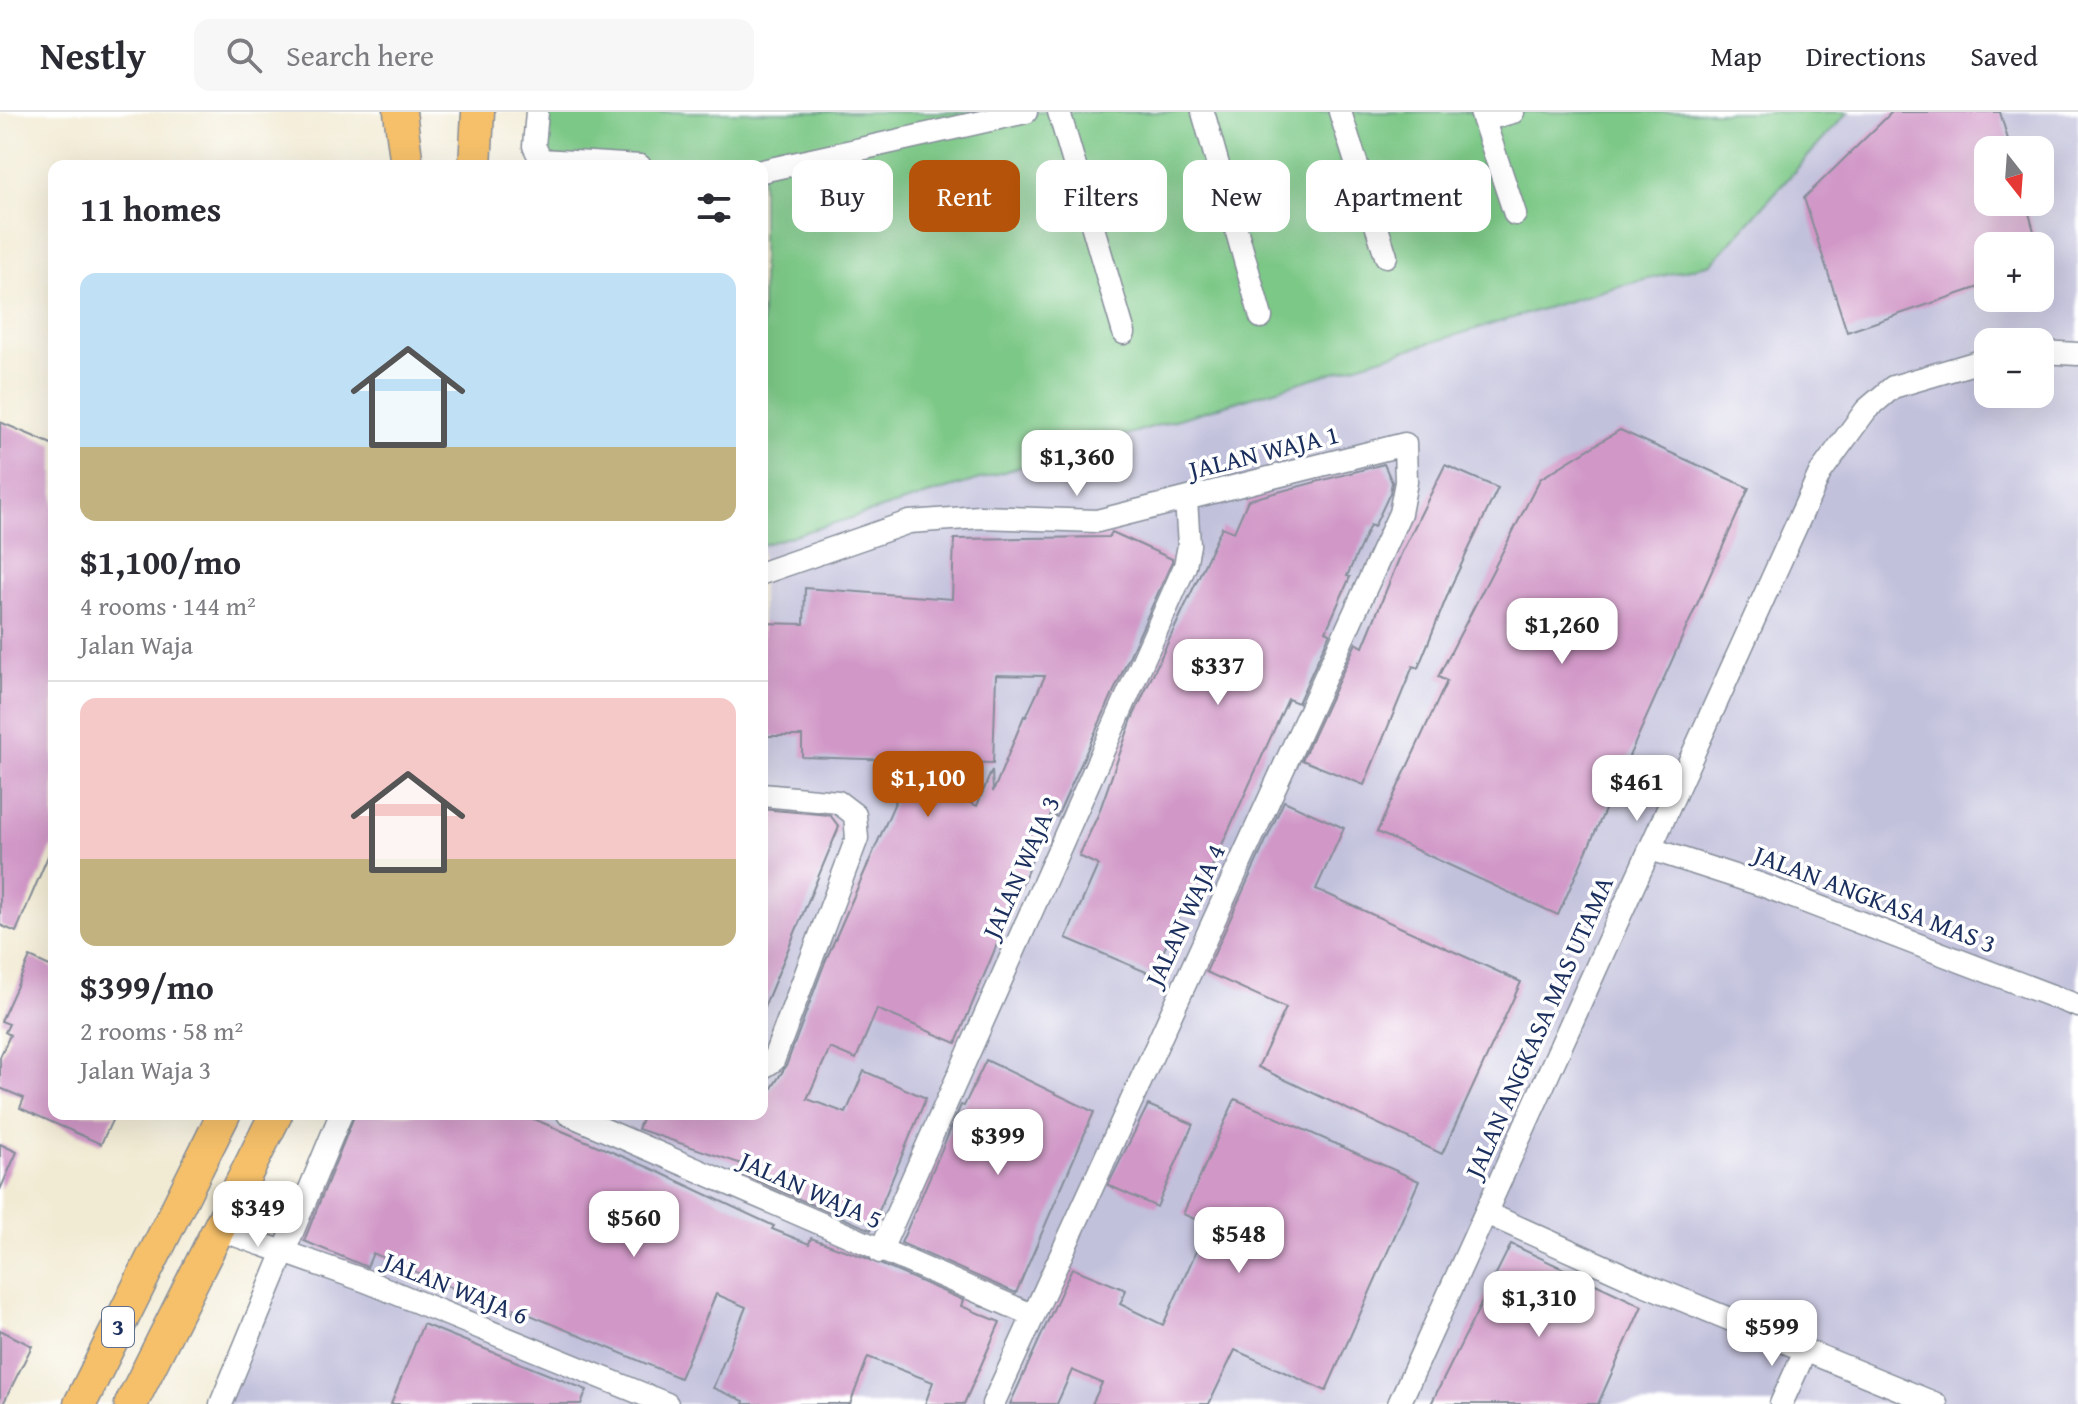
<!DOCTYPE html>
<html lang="en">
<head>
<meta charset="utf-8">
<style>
  :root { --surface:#fff; --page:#f7f7f7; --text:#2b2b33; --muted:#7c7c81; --line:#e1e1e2; --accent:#b45309 }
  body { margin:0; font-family:"Gentium Book Plus",serif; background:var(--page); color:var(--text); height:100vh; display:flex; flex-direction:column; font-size:30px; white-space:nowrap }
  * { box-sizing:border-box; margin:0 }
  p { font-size:26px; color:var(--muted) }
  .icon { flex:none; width:44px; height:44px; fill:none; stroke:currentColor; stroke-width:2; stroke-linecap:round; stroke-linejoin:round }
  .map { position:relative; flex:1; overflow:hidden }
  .details { position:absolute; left:48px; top:48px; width:720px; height:960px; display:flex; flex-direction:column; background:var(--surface); border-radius:16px; box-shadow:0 8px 32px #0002 }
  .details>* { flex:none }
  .banner { position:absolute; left:792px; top:48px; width:760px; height:72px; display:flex; gap:16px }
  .needle { width:52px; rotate:163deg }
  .tools { position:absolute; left:1974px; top:24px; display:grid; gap:16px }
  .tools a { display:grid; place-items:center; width:80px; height:80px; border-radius:16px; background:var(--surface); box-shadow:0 8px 32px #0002; font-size:40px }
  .price { position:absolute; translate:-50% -68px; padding:0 18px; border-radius:16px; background:#fff; color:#222; font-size:26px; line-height:52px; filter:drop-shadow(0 2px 4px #0008) }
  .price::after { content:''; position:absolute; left:50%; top:48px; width:24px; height:18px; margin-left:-12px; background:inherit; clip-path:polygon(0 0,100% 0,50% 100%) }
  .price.selected { background:var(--accent); color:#fff }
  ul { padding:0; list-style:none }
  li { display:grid; align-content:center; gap:16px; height:424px; padding:0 32px }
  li+li { border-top:2px solid var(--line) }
  li span { display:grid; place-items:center; height:248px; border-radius:16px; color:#555 }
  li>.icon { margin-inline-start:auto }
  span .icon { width:144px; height:144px; fill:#fffc; stroke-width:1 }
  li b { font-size:34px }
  h2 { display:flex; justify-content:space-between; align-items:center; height:96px; padding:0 32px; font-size:34px }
  .tag { padding:0 28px; border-radius:16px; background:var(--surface); box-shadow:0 8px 32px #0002; font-size:28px; line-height:72px }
  .tag.selected { background:var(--accent); color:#fff }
  header { display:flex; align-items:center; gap:48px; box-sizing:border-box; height:112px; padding:0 40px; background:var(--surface); border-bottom:2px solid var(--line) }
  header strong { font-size:38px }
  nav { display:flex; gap:44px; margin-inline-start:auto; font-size:28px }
  .search { width:560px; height:72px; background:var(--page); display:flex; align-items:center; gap:20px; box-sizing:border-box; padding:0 28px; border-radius:16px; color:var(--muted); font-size:30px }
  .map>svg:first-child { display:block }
</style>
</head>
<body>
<header>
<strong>Nestly</strong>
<div class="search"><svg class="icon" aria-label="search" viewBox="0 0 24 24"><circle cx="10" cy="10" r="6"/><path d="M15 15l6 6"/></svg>Search here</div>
<nav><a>Map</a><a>Directions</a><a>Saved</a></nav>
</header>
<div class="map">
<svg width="2078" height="1292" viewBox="0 0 2078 1292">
  <rect width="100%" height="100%" fill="#fff"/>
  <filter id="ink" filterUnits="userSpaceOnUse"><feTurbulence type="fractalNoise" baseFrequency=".0125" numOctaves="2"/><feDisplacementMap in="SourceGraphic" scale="16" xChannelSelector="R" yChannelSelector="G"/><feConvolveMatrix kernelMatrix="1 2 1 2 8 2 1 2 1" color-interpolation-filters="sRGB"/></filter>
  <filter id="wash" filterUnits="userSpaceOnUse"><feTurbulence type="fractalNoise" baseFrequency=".006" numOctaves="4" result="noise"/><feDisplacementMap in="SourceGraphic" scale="32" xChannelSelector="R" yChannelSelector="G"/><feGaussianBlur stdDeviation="1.8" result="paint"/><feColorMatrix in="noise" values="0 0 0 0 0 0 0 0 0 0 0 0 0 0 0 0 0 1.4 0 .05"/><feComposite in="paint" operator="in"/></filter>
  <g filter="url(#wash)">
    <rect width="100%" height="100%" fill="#f2ebd4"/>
    <path fill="#c2c1dc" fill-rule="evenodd" d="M1848,0H2078V1292H222L335,1002H762V433L1615,175L1711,152ZM1988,38H2040V90H1988ZM1988,134H2040V186H1988ZM1988,230H2040V282H1988Z"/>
    <path fill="#7cc886" stroke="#4c7c72" stroke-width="2" d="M542,0H1848L1711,152L1615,175L762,433V54H535Z"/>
    <g id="blocks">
      <g fill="#d198c7">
        <path d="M1892,0H2000L2011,38H1988V90H2026L2038,134H1988V172L1847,220L1804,86Z"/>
        <path d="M0,310L54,333V730L16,820L0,813Z"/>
        <path d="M1620,318L1749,376L1558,803L1377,720L1447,569L1438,565L1540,367Z"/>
        <path d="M1384,352L1392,370L1390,381L1374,415L1370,413L1347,464L1350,465L1326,519L1330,521L1298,591L1288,587L1193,797L1184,793L1153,863L1066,826L1098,753L1079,744L1098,703L1132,607L1222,415L1234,420L1248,388Z"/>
        <path d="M1445,353L1498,376L1452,472L1418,556L1413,554L1364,673L1302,648L1356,531L1363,535L1401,442Z"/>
        <path d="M1112,420L1172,447V450L1057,705L1051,702L956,931L877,897L856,947L830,936L807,987L846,1001L864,959L926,986L871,1118L741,1062L745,1053L638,1017L644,1002H762V976L770,979L786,954L825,850L907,663L977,694L992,658L993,680L1024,604L1026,605L1045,564L996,563L993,651L802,645V624H762V511L804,512L805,476L952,487L954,427L1109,425Z"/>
        <path d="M1284,689L1344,716L1316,777L1521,870L1442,1042L1258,955L1286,896L1206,860Z"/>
        <path d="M762,697L830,703L839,715L762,900Z"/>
        <path d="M30,845L54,856V1002H115L101,1032L20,996L24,986L0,976V945L10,923L5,920L9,912L1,909Z"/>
        <path d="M986,948L1094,1000L1016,1181L901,1131L961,993L964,994Z"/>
        <path d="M1235,987L1419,1069L1326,1279L1235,1238L1209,1292H1092L1102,1271L1072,1258L1057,1292H1010L1072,1156L1126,1178L1120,1192L1163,1213L1208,1113L1183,1102Z"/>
        <path d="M1148,993L1193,1012L1157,1095L1108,1073Z"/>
        <path d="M355,1002H518L529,1005L650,1056L774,1114L772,1117L809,1132L811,1126L866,1146L963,1188L961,1194L1000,1210L964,1292H925L933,1270L868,1245L850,1292H743L744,1289L713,1276L746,1195L716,1182L680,1266L514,1196L512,1202L373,1141L367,1155L304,1129Z"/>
        <path d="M0,1032L17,1040L0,1078Z"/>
        <path d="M1511,1132L1642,1194L1598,1292H1431Z"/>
        <path d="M423,1212L587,1278L581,1292H391Z"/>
        <path d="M0,1218L32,1234L3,1292H0Z"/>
      </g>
    </g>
  </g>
  <g filter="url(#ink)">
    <use href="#blocks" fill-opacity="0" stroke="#868d99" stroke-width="2"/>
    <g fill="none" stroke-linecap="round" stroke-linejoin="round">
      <defs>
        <g id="minor">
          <path d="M537,0L534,34L541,48L640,54"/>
          <path d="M1059,0L1124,221"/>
          <path d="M1203,0L1261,205"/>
          <path d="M1340,0L1386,144"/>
          <path d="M1481,0L1515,102"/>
          <path d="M1484,8L1513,0"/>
          <path d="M762,59L1026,0"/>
          <path d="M2040,240L2078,242"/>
          <path d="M762,461L909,410L980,405L1097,409L1405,332L1406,370L1400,401L993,1292"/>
          <path d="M762,683L838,690L855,703L857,726L773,949L762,956"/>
          <path d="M1651,737L1762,773L2078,894"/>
          <path d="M568,1002L1032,1203"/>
          <path d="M1486,1101L1639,1170L1936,1292"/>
          <path d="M221,1118L366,1169L667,1292"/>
          <path d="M880,1140L1185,454L1189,433L1186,388"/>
          <path d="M221,1292L341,1002"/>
          <path d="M1399,1292L1820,361L1866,298L1893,275L1988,247"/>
          <path d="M1781,1292L1805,1239"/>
        </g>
        <g id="highway">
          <path d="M400,0L407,54"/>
          <path d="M475,54L478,0"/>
          <path d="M80,1292L224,1002"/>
          <path d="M131,1292L276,1002"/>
        </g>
      </defs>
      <use href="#minor" stroke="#868d99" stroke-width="25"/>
      <use href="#highway" stroke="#868d99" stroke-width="35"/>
      <use href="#minor" stroke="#fff" stroke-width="22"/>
      <use href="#highway" stroke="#f6c06b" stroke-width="32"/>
    </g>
  </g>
  <g text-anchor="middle" stroke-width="7" stroke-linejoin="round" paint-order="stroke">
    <rect fill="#fff" stroke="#5f6d8e" stroke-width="2" x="102" y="1195" width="32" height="40" rx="6"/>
    <g font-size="24" font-weight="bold" fill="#1b2f5e">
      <text x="118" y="1223">3</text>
    </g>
    <g font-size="26" fill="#1b2f5e" stroke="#fff">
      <text transform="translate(1264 340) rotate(-14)" y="9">JALAN WAJA 1</text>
      <text transform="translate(1021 755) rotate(-66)" y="9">JALAN WAJA 3</text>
      <text transform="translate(1875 787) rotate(21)" y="9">JALAN ANGKASA MAS 3</text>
      <text transform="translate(1185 803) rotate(-65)" y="9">JALAN WAJA 4</text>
      <text transform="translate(1539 915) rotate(-66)" y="9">JALAN ANGKASA MAS UTAMA</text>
      <text transform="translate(811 1078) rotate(24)" y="9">JALAN WAJA 5</text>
      <text transform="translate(456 1176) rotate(22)" y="9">JALAN WAJA 6</text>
    </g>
  </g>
</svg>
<div class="tools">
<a><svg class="needle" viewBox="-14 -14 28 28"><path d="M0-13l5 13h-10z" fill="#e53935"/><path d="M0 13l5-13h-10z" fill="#7c7c81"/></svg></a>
<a>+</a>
<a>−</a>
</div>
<b class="price" style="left:1077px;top:386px">$1,360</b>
<b class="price" style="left:1562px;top:554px">$1,260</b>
<b class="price" style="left:1218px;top:595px">$337</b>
<b class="price selected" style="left:928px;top:707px">$1,100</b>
<b class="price" style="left:1637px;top:711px">$461</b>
<b class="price" style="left:998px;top:1065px">$399</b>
<b class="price" style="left:258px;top:1137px">$349</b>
<b class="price" style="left:634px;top:1147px">$560</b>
<b class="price" style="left:1239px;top:1163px">$548</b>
<b class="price" style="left:1539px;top:1227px">$1,310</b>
<b class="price" style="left:1772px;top:1256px">$599</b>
<div class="banner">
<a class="tag">Buy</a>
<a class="tag selected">Rent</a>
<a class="tag">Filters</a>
<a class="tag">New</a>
<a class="tag">Apartment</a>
</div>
<section class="details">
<h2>11 homes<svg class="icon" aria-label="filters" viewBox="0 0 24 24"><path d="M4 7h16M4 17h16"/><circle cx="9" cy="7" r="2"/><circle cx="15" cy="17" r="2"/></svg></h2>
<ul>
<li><span style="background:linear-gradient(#bfe0f5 70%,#c2b280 0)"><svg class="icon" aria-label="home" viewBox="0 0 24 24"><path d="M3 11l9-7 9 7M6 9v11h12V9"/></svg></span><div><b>$1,100/mo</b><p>4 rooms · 144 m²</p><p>Jalan Waja</p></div></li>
<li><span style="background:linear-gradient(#f6c9c9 65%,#c2b280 0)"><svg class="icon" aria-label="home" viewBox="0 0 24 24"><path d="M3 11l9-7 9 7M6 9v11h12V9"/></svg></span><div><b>$399/mo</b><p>2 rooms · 58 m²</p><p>Jalan Waja 3</p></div></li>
</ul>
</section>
</div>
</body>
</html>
